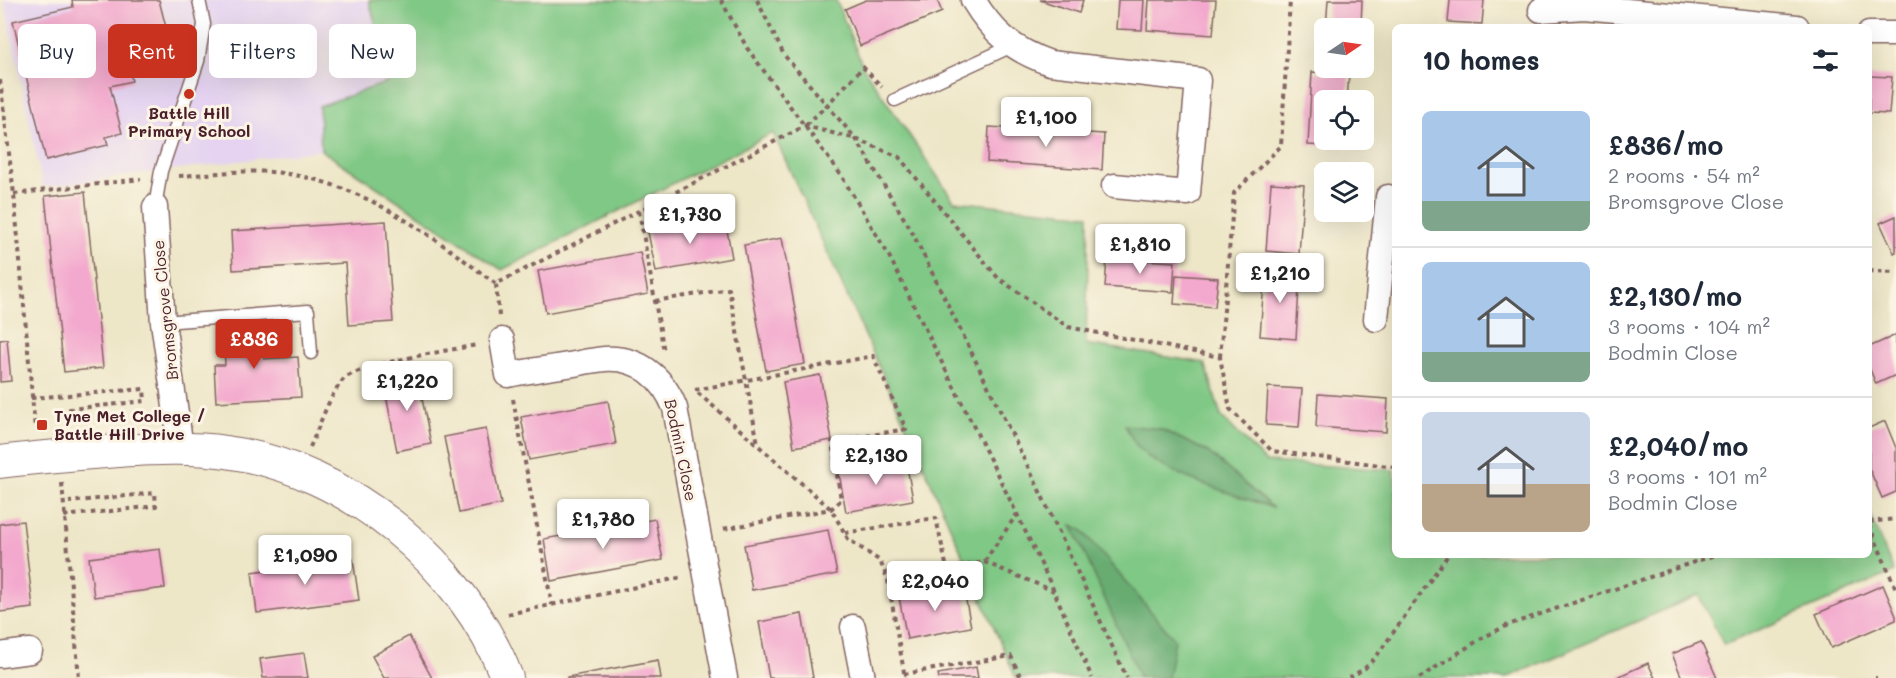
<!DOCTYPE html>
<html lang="en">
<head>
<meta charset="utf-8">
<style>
  :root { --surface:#fff; --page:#f6f6f7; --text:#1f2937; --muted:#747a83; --line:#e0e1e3; --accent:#c8321e }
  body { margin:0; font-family:Mali,sans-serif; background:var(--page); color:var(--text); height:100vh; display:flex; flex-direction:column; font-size:22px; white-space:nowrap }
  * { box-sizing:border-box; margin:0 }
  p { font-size:20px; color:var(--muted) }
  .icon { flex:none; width:33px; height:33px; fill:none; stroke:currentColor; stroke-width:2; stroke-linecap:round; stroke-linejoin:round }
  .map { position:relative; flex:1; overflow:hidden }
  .panel { position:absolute; left:1392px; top:24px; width:480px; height:534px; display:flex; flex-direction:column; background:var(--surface); border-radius:9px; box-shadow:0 6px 24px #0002 }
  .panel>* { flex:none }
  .banner { position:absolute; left:18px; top:24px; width:570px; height:54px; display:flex; gap:12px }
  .needle { width:39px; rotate:77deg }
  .buttons { position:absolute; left:1314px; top:18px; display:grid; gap:12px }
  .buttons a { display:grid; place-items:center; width:60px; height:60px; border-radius:9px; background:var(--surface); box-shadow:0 6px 24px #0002; font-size:30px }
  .price { position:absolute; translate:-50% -51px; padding:0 14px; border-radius:6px; background:#fff; color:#222; font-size:20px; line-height:39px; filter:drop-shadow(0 2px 3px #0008) }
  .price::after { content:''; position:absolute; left:50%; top:36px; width:18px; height:14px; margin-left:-9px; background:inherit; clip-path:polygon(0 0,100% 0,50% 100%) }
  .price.current { background:var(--accent); color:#fff }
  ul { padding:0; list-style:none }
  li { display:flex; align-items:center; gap:18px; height:150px; padding:0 30px }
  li+li { border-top:2px solid var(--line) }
  li span { display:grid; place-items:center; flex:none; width:168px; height:120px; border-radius:9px; color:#555 }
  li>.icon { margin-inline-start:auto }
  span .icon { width:72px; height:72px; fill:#fffc; stroke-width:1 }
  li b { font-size:26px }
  h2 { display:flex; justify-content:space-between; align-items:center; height:72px; padding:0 30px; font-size:26px }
  .chip { padding:0 21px; border-radius:9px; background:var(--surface); box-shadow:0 6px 24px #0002; font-size:21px; line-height:54px }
  .chip.current { background:var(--accent); color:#fff }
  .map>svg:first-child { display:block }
</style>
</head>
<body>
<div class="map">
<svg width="1896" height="678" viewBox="0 0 1896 678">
  <rect width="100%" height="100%" fill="#fcf5e5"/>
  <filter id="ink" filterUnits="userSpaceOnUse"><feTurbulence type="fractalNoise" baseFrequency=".0167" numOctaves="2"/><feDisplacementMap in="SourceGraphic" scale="12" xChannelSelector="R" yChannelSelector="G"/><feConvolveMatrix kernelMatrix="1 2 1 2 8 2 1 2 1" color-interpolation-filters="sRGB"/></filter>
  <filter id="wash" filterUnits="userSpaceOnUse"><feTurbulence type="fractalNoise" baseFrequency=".008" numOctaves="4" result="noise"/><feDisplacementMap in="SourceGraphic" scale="24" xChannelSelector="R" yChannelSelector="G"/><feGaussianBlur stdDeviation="1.35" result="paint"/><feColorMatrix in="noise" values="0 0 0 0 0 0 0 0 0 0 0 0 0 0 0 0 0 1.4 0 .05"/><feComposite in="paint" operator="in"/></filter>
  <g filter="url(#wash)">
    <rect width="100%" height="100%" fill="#ede6c7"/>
    <path fill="#e5d3f1" d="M4,0H369L391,81L319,106L321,150L43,187Z"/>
    <path fill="#80c885" stroke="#657458" stroke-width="1.5" d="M369,0H836L863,67L954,201L1089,215L1086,344L1205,363L1221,416L1266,462L1395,470V555H1869V513L1894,572L1724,645L1698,595L1506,678H1016L908,430L773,133L502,270L321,150L319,106L391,81Z"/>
    <g fill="#68ac72" stroke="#59664e" stroke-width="1.5">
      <path d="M1125,425L1161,429L1208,452L1273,508C1238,495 1158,474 1137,446C1132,440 1129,432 1125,425Z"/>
      <path d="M1072,525L1081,529L1175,640L1168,678H1140Z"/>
    </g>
    <g id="blocks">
      <g fill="#f3a8cd">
        <path d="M72,0H159L169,39L154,43L157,54L127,61L132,81L110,86L122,133L106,137L108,145L46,160L13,21L73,7Z"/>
        <path d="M866,0H937L942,12L860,46L845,9Z"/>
        <path d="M1040,0H1083L1079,13Z"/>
        <path d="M1118,0H1144L1142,30L1116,29Z"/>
        <path d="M1149,0H1216L1213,35L1147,30Z"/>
        <path d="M1328,0H1362L1361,28H1326Z"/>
        <path d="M1450,0H1484L1482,24L1448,22Z"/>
        <path d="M1312,72L1349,75L1347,100H1324V140H1344V147L1308,145Z"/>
        <path d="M1869,76L1892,77L1889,114L1869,113Z"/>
        <path d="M989,127L1104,134L1102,170L987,162Z"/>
        <path d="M1271,183L1304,185L1299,254L1266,251Z"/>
        <path d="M85,192L103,368L64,372L45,196Z"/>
        <path d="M1896,216V252L1894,253L1880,223Z"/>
        <path d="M725,219L732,258L656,272L648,232Z"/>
        <path d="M386,221L393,322L349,325L345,263L233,270L231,231Z"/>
        <path d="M782,238L805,364L766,371L744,245Z"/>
        <path d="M640,252L648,294L546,313L538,271Z"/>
        <path d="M1107,258L1175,262L1173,292L1105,287Z"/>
        <path d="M1265,268L1300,271L1296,339L1260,336Z"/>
        <path d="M1176,275L1218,278L1215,307L1174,304Z"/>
        <path d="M262,327L264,359L298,357L301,397L216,402L214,365H225L223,329Z"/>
        <path d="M1896,335V375L1876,384L1869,367V347Z"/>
        <path d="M7,339L11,381L0,382V340Z"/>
        <path d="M417,373L431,444L397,451L383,380Z"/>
        <path d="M820,375L832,440L794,447L783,382Z"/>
        <path d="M1268,387L1302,389L1299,427L1266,425Z"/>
        <path d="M1318,394L1388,399L1386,432L1316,427Z"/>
        <path d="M608,401L616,444L529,460L521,417Z"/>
        <path d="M1885,421L1896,448V492L1882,498L1869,468V428Z"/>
        <path d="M486,429L501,504L459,513L444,437Z"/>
        <path d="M906,461L913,500L846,512L839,473Z"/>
        <path d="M655,519L663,560L551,581L544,539Z"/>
        <path d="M23,521L33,608L0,612V524Z"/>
        <path d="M828,530L837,574L752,590L744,545Z"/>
        <path d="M160,549L165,588L94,597L89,558Z"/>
        <path d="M353,559L359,600L257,613L252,572Z"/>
        <path d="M963,585L971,627L907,639L899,597Z"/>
        <path d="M1883,585L1896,616V620L1831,648L1816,614Z"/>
        <path d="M802,614L813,678H769L759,622Z"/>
        <path d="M409,636L432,678H384L372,656Z"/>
        <path d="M1701,642L1717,678H1682L1672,654Z"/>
        <path d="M304,653L308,678H263L260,659Z"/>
        <path d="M658,660L661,678H567V677Z"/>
        <path d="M1648,663L1655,678H1615Z"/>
        <path d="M976,667L978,678H939L938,674Z"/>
      </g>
    </g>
  </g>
  <g filter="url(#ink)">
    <use href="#blocks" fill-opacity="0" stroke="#836562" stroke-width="1.5"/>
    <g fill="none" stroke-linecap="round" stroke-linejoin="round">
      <defs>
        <g id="service">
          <path d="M895,100L1012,46"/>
          <path d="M155,207L161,171L198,61L204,24L199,0"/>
          <path d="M163,322L308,311L311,353"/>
        </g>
        <g id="minor">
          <path d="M973,0C993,33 1013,50 1050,63L1198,80L1188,193L1114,186"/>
          <path d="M1541,10L1584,7L1797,27"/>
          <path d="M1869,34H1896"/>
          <path d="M155,207L163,322L181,448"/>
          <path d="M1376,319L1388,197"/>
          <path d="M502,340L508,375C528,371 548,368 568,365C580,363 592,360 605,359C639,357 663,377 675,408L725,678"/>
          <path d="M853,627L863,678"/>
          <path d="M0,655L30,651"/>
        </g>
        <path id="tertiary" d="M0,462C39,457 78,454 118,451C154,449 190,447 226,452C349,469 463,564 507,678"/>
      </defs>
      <use href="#service" stroke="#836562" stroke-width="15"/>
      <use href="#minor" stroke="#836562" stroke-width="27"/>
      <use href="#tertiary" stroke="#836562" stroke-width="34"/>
      <g stroke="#836562" stroke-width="4" stroke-dasharray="4.5 4.5" stroke-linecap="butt">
        <path d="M721,0L747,48L841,175L888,254L1017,514L1054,591L1092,678"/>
        <path d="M757,0L784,55L856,139L911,230L1035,481L1127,678"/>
        <path d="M0,80L14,194L35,429"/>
        <path d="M806,125L827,105L863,67L882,87"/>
        <path d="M179,176C215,174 252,168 288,174C368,186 433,237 496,284"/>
        <path d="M14,194L141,179"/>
        <path d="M639,211L664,352"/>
        <path d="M1869,271L1896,272"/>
        <path d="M655,301L729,289L758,444"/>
        <path d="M499,316L496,284L805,126L856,139L899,157L998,278L1068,327L1220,357L1230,409L1272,451L1395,467"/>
        <path d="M1220,357L1234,193L1281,146L1290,0"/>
        <path d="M695,390L873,356L906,429L832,442L841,500L831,509L723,529"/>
        <path d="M698,393L831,509L848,539L880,561L888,580L984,562L1017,514"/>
        <path d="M31,398L144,389L145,401L61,410"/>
        <path d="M513,399L552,605"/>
        <path d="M310,447C320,425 328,398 343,380C357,364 452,350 477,345"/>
        <path d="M62,483L79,678"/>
        <path d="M64,516L156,506L155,493L69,502"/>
        <path d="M1869,522L1896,519"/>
        <path d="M1869,525L1896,589"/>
        <path d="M845,533L936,518L947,569"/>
        <path d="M984,562L1054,591"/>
        <path d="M888,580L905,678"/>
        <path d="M508,614L683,577"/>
        <path d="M904,674L1011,656L1021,678"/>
        <path d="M1349,678L1365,668L1376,657L1448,555"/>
        <path d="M1419,678L1482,638L1508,625L1715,555"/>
        <path d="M1875,678H1877"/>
      </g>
      <use href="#service" stroke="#fff" stroke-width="12"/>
      <use href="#minor" stroke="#fff" stroke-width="24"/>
      <use href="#tertiary" stroke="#fff" stroke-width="32"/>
    </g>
  </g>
  <g fill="#c8321e" stroke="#fcf5e5" stroke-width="2">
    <circle cx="189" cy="94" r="6"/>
    <rect x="36" y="419" width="12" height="12" rx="3"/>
  </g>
  <g text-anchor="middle" stroke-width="6" stroke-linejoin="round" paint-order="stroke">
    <g font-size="16" font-weight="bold" fill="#4a1f2b" stroke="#fcf5e5">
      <text x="189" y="119">Battle Hill<tspan x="189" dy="18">Primary School</tspan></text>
      <text x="54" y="422" text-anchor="start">Tyne Met College /<tspan x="54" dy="18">Battle Hill Drive</tspan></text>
    </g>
    <g font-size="16" fill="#4a1f2b" stroke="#fcf5e5">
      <text transform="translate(165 310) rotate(-96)" y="6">Bromsgrove Close</text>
      <text transform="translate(681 450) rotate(78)" y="6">Bodmin Close</text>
    </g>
  </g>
</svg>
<div class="buttons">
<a><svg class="needle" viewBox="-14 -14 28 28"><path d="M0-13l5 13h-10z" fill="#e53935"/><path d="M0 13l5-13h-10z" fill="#747a83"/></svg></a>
<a><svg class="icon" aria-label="locate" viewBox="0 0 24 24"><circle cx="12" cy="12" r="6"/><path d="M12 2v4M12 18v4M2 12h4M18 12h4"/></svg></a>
<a><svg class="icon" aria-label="layers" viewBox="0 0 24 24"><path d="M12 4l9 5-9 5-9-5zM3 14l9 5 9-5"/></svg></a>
</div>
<b class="price" style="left:1046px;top:148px">£1,100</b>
<b class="price" style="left:690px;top:245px">£1,730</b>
<b class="price" style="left:1140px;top:275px">£1,810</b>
<b class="price" style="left:1280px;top:304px">£1,210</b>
<b class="price current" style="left:254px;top:370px">£836</b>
<b class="price" style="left:407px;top:412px">£1,220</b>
<b class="price" style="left:876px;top:486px">£2,130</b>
<b class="price" style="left:603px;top:550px">£1,780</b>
<b class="price" style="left:305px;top:586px">£1,090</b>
<b class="price" style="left:935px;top:612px">£2,040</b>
<div class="banner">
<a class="chip">Buy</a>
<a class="chip current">Rent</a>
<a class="chip">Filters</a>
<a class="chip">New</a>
</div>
<section class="panel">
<h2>10 homes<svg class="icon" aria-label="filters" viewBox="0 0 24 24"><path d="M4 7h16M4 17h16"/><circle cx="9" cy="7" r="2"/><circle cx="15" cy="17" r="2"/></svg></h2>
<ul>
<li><span style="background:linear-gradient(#a9c7e8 75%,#7fa58c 0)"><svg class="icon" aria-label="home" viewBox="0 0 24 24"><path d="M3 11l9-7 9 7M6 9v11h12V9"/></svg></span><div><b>£836/mo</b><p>2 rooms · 54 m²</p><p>Bromsgrove Close</p></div></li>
<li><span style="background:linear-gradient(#a9c7e8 75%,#7fa58c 0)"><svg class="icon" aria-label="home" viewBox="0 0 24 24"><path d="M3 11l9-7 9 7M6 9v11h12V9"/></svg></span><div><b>£2,130/mo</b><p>3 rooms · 104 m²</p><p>Bodmin Close</p></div></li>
<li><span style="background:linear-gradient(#c9d6e8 60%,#b9a48a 0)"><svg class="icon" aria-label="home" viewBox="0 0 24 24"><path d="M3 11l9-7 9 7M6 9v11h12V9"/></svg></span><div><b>£2,040/mo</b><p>3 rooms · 101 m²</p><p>Bodmin Close</p></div></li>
</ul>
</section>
</div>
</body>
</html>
